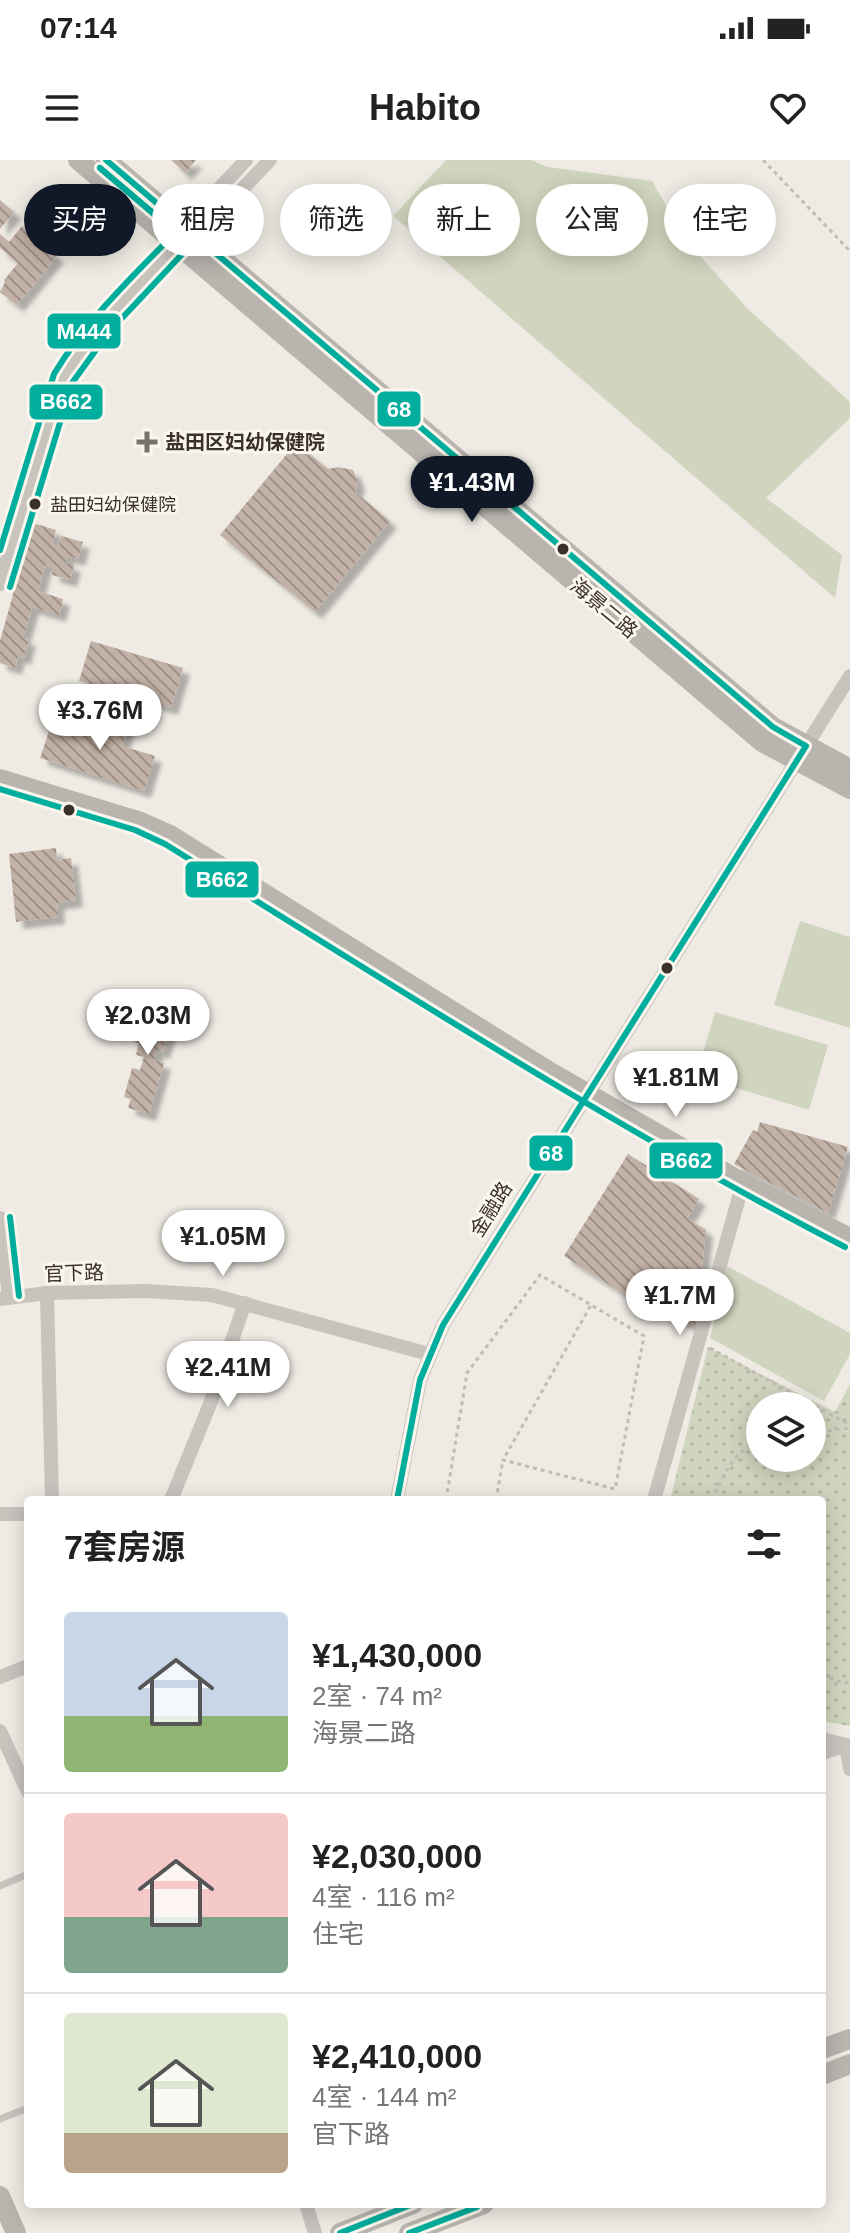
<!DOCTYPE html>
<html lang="zh">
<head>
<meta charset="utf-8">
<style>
  :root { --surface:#fff; --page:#f6f6f6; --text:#222; --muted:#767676; --line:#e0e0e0; --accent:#111827 }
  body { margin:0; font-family:Helvetica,"Noto Sans SC",sans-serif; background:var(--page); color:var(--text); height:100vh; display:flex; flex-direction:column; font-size:30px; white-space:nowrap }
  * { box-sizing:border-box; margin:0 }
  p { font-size:26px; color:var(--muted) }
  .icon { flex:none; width:44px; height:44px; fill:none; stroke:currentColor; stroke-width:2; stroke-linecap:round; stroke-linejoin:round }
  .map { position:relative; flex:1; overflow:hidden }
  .details { position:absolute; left:24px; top:1336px; width:802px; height:712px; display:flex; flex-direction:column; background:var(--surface); border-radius:8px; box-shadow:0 4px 20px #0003 }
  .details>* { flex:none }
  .guide { position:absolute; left:24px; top:24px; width:802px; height:72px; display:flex; gap:16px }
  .controls { position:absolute; left:746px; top:1232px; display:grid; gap:16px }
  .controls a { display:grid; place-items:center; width:80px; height:80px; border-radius:50%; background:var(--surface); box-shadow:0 4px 20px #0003; font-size:40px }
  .price { position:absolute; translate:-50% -68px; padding:0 18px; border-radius:28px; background:#fff; color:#222; font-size:26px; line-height:52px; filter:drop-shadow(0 2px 4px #0008) }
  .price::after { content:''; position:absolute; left:50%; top:48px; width:24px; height:18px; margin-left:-12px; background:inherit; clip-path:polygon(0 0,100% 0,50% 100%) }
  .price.on { background:var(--accent); color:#fff }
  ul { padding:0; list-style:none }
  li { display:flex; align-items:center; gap:24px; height:200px; padding:0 40px }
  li+li { border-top:2px solid var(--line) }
  li span { display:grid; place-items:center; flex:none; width:224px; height:160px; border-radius:8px; color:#555 }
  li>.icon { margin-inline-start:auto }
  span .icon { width:96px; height:96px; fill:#fffc; stroke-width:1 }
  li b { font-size:34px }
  h2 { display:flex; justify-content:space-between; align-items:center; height:96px; padding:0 40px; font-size:34px }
  .tag { padding:0 28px; border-radius:36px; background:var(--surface); box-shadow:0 4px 20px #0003; font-size:28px; line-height:72px }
  .tag.on { background:var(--accent); color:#fff }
  .status { display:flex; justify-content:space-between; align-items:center; height:56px; padding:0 40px; background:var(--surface); direction:ltr }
  .status svg { height:22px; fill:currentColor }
  header { display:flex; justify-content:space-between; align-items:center; height:104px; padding:0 40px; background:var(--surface); font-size:36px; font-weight:800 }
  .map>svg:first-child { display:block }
</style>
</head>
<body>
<div class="status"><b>07:14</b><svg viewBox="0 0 49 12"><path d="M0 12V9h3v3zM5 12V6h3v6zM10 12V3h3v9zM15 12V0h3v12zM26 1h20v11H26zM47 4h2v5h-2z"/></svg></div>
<header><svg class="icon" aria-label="menu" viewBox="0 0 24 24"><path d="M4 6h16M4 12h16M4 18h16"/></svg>Habito<svg class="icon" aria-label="heart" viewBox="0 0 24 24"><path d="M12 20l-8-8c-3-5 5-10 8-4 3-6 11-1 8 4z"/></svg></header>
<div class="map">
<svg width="850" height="2073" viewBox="0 0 850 2073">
  <defs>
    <pattern id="grass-dots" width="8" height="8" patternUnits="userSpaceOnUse" patternTransform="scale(2)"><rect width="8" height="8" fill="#cfd5be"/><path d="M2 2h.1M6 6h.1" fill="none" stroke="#b2b7a3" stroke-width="1.8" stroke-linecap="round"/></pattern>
    <pattern id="building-back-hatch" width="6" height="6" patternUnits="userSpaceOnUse" patternTransform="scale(2)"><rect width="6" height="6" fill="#c2b1a6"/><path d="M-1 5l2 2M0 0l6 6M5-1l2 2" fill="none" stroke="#9f9187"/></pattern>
    <filter id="shadow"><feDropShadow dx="7" dy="7" stdDeviation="2" flood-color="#0004"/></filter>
  </defs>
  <rect width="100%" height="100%" fill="#efebe4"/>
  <path fill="url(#grass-dots)" fill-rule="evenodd" d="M708,1187L835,1252L850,1224V1566L822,1561V1340H670ZM760,1246H812V1298H760Z"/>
  <g fill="#cfd5be">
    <path d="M446,0H531L548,7L652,21L687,82L749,150L850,242V258L766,338L842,395L835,438L393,56Z"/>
    <path d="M800,761L850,777V868L774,845Z"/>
    <path d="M715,852L828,885L809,950L696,916Z"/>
    <path d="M727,1106L850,1173V1194L824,1241L710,1178Z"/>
  </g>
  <g fill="url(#building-back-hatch)" filter="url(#shadow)">
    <path d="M171,0H196L185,13Z"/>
    <path d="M0,40L14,52L0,69Z"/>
    <path d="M22,66L57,96L17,145L0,132L5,122L4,120L18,103L0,88V74L9,82Z"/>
    <path d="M296,283L328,309L338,307L353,310L358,323L355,332L390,361L315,452L220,375Z"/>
    <path d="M33,363L56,370L52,385L58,387L61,376L83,382L78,399L67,396L66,403L74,405L70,420L52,415L54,407L45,405L38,431L63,439L59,455L32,447L23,478L29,479L24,498L18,496L15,508L0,503V481Z"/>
    <path d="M91,481L183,508L171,548L79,521Z"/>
    <path d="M88,551L129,564L122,586L155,596L144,631L40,598L51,565L81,575Z"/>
    <path d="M56,688L57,700L71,698L76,740L57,743L58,757L16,762L9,694Z"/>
    <path d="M152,844L175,851L163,892L157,890L154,900L164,903L149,954L128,948L131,939L124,937L132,908L140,910L144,897L136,895L139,883L131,881L139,853L148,855Z"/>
    <path d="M760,962L848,987L828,1053L734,1004L753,970L757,972Z"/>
    <path d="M628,994L699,1039L687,1058L706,1070L695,1169L642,1135L635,1141L564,1096Z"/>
  </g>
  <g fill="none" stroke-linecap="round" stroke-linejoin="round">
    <g stroke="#c1bcb5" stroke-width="3" stroke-dasharray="4 4" stroke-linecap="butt">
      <path d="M763,0L850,91"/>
      <path d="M710,1188L850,1265"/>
      <path d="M812,1273L850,1268"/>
      <path d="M446,1340L467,1213L540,1115L644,1176L615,1329L503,1300L591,1145"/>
      <path d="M496,1340L503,1300"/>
      <path d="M712,1340C721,1320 735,1286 760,1283"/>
      <path d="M822,1515L844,1523L850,1522"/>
    </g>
    <g stroke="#c8c3bd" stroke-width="7">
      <path d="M0,1726L28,1714"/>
      <path d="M0,1959L28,1948"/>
    </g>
    <g stroke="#c8c3bd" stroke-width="14">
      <path d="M190,80L197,77L270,0"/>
      <path d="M0,424L53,246L63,219L77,195L178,84L184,66L246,0"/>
      <path d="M0,1058L9,1137"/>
      <path d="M47,1133L52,1340"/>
      <path d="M0,1139L47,1133L145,1131L212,1135L429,1194"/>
      <path d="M171,1340L210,1244L245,1143"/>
      <path d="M397,1340L420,1220L443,1165L850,516"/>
      <path d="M654,1340L743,1023"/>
      <path d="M0,1354H28"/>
      <path d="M0,1517L28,1506"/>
      <path d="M0,1571L28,1632"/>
      <path d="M822,1579L846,1585L850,1609"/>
      <path d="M822,1593L846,1585"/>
      <path d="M306,2044L315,2073"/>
    </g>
    <g stroke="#b9b4ae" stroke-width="20">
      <path d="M78,0L762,582L850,629"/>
      <path d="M106,0L773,567L850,609"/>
      <path d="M0,619L138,661L170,675L550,912L743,1023L850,1078"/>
      <path d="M822,1889L850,1879"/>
      <path d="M822,1915L850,1904"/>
      <path d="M0,2036L16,2073"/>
      <path d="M340,2073L413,2044"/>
      <path d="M409,2073L484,2044"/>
    </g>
    <defs>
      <g id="bus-1">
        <path d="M106,0L773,567L806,586L443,1165L420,1220L397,1340"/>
        <path d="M340,2073L413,2044"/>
        <path d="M409,2073L477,2047L476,2044"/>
      </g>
      <g id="bus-2">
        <path d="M100,8L178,74"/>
        <path d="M10,427L72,223L109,172L185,91"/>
        <path d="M0,629L135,670L165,684C389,823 611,966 845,1087"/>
      </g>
      <g id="bus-3">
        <path d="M0,390L54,214C85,162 129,120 171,77L177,74L100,8"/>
        <path d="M10,1057L19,1136"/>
      </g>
    </defs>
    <use href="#bus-1" stroke="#fbf6ed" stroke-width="12"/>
    <use href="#bus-2" stroke="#fbf6ed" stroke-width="12"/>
    <use href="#bus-3" stroke="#fbf6ed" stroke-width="12"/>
    <use href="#bus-1" stroke="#01ad9c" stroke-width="6"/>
    <use href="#bus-2" stroke="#01ad9c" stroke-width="6"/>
    <use href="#bus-3" stroke="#01ad9c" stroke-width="6"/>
  </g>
  <path fill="#79726c" stroke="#fbf6ed" stroke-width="3" d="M143 270h8v8h8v8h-8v8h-8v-8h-8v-8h8z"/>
  <g fill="#3a312b" stroke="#fbf6ed" stroke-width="3">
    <circle cx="35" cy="344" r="7"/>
    <circle cx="563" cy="389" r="7"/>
    <circle cx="69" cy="650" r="7"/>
    <circle cx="667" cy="808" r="7"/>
  </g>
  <g text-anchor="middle" stroke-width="6" stroke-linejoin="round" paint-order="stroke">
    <g font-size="18" fill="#3a312b" stroke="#fbf6ed" text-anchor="start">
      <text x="50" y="351">盐田妇幼保健院</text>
    </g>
    <g font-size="20" font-weight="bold" fill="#3a312b" stroke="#fbf6ed" text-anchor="start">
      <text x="165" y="289">盐田区妇幼保健院</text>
    </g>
    <g font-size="20" fill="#3a312b" stroke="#fbf6ed">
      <text transform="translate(604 448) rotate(40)" y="7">海景二路</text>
      <text transform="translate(491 1049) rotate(-58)" y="7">金融路</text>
      <text transform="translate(74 1113) rotate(-2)" y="7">官下路</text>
    </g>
  </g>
  <g stroke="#fbf6ed" stroke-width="3">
    <rect x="46" y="152" width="76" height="38" rx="8" fill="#01ad9c"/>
    <rect x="28" y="223" width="76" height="38" rx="8" fill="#01ad9c"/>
    <rect x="376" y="230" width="46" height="38" rx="8" fill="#01ad9c"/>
    <rect x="184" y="700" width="76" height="39" rx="8" fill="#01ad9c"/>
    <rect x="528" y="974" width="46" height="38" rx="8" fill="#01ad9c"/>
    <rect x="648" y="981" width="76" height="39" rx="8" fill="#01ad9c"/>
  </g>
  <g font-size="22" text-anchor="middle" font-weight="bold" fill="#fff">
    <text x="84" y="179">M444</text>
    <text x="66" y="249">B662</text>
    <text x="399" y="257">68</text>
    <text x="222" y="727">B662</text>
    <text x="551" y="1001">68</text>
    <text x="686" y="1008">B662</text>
  </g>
</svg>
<div class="controls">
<a><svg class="icon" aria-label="layers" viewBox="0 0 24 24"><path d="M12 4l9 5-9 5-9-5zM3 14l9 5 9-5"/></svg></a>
</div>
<b class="price on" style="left:472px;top:364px">¥1.43M</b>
<b class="price" style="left:100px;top:592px">¥3.76M</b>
<b class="price" style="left:148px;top:897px">¥2.03M</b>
<b class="price" style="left:676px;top:959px">¥1.81M</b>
<b class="price" style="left:223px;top:1118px">¥1.05M</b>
<b class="price" style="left:680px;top:1177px">¥1.7M</b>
<b class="price" style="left:228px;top:1249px">¥2.41M</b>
<div class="guide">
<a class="tag on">买房</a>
<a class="tag">租房</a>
<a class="tag">筛选</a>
<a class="tag">新上</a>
<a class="tag">公寓</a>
<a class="tag">住宅</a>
</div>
<section class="details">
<h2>7套房源<svg class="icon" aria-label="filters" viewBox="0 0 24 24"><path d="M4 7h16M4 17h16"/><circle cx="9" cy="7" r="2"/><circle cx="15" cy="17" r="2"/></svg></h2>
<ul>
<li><span style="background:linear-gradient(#c9d6e8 65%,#8fb573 0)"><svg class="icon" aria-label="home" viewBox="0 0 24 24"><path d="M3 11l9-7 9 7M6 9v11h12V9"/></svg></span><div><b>¥1,430,000</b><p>2室 · 74 m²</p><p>海景二路</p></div></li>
<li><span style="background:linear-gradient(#f6c9c9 65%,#7fa58c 0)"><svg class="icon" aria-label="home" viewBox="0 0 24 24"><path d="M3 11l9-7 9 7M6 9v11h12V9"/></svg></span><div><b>¥2,030,000</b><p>4室 · 116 m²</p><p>住宅</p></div></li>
<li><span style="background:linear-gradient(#dfe7d0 75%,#b9a48a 0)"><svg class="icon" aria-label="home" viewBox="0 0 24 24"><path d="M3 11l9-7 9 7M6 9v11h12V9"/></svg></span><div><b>¥2,410,000</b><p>4室 · 144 m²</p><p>官下路</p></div></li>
</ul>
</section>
</div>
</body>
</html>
